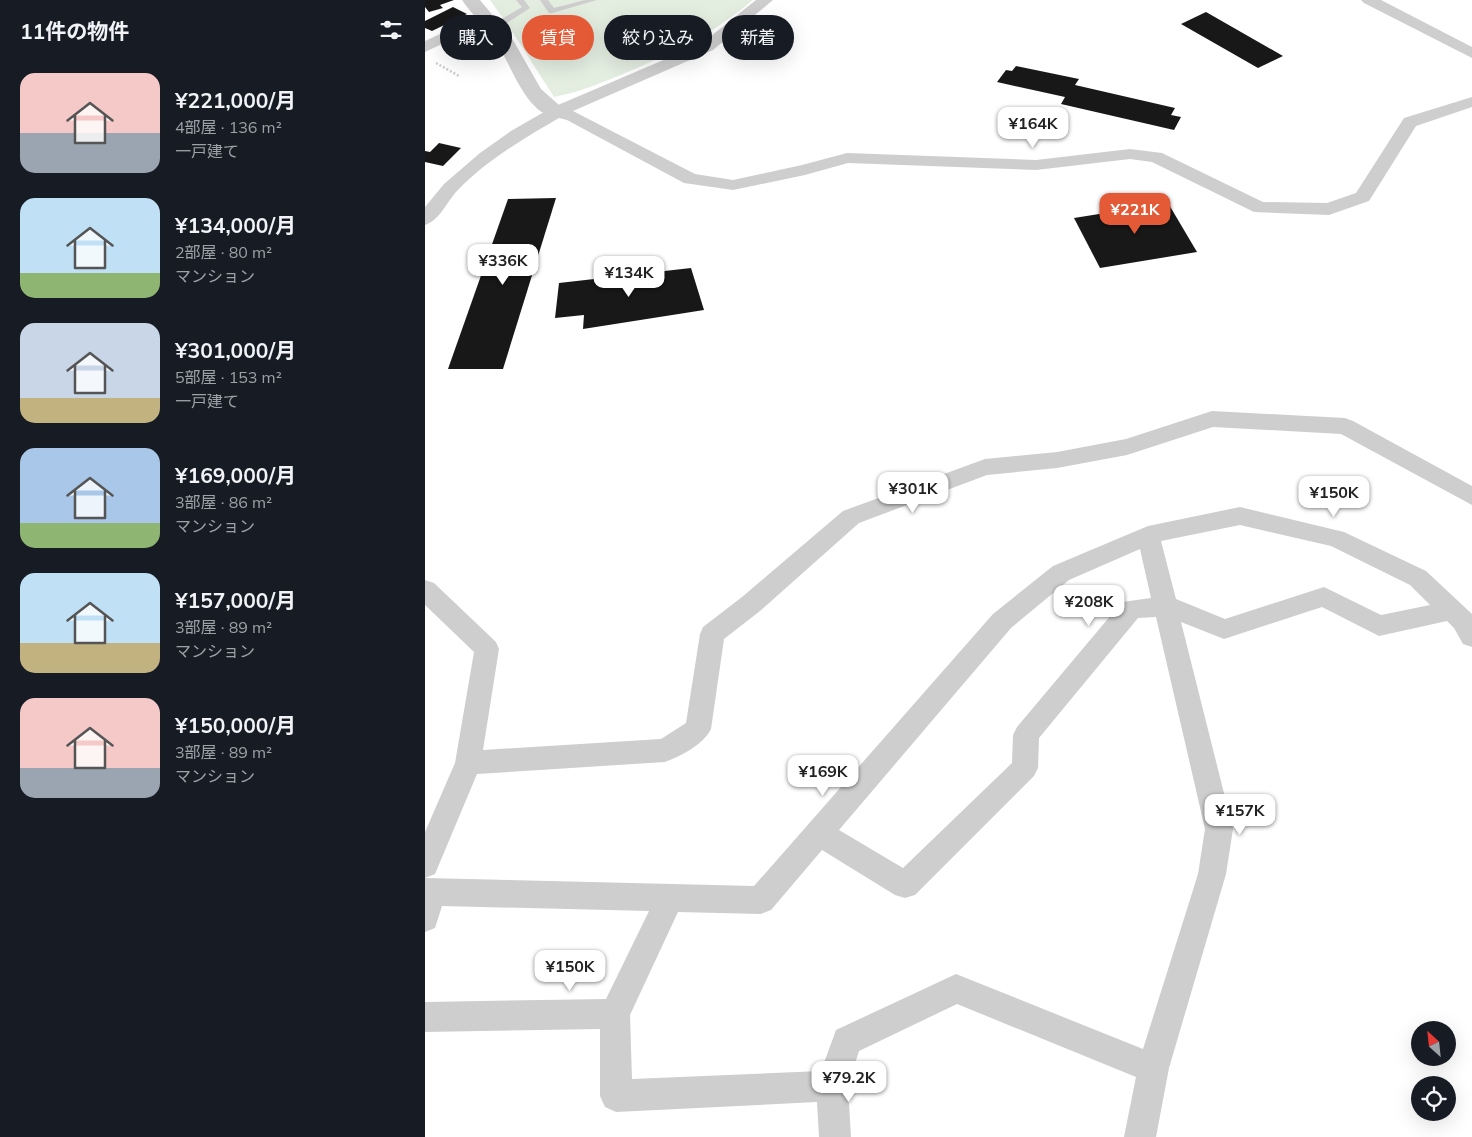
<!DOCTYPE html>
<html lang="ja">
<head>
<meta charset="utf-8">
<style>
  :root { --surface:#171b24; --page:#20242c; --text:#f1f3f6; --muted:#9ea1a6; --accent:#e45a37 }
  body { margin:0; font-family:Mulish,"Noto Sans JP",sans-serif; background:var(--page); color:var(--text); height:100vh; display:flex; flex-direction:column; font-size:19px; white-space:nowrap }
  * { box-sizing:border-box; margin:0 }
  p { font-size:16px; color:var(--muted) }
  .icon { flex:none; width:28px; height:28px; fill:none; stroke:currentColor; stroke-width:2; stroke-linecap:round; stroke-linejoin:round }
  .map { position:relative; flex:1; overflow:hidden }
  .details { display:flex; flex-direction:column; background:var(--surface); width:425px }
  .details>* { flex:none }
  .banner { position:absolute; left:15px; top:15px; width:475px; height:45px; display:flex; gap:10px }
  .needle { width:32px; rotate:333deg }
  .buttons { position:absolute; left:986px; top:1021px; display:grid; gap:10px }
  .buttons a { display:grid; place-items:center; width:45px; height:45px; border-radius:50%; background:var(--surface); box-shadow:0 5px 20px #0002; font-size:25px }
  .price { position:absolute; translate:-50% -42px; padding:0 11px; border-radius:10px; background:#fff; color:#222; font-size:16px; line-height:32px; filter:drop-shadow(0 1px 2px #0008) }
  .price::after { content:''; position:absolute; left:50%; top:30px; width:15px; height:11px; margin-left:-8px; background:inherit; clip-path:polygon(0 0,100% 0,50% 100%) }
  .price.active { background:var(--accent); color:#fff }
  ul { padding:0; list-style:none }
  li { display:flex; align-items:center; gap:15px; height:125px; padding:0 20px }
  li span { display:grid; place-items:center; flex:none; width:140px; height:100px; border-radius:15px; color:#555 }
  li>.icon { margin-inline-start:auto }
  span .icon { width:60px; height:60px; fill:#fffc; stroke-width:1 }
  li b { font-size:21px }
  h2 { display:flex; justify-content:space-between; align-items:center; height:60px; padding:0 20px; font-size:21px }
  .pill { padding:0 18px; border-radius:22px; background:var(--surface); box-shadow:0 5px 20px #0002; font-size:18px; line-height:45px }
  .pill.active { background:var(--accent); color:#fff }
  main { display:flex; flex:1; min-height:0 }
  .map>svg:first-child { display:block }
</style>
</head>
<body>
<main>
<section class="details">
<h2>11件の物件<svg class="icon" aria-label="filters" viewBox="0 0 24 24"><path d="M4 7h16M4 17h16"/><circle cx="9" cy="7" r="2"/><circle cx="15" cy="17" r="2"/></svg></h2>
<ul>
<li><span style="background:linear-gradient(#f6c9c9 60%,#9aa5b1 0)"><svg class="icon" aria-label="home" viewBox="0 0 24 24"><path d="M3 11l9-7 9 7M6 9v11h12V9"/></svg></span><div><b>¥221,000/月</b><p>4部屋 · 136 m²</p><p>一戸建て</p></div></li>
<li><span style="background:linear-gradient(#bfe0f5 75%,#8fb573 0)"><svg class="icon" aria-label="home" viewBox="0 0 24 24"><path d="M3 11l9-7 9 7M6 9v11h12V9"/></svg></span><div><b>¥134,000/月</b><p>2部屋 · 80 m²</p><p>マンション</p></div></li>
<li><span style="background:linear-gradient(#c9d6e8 75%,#c2b280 0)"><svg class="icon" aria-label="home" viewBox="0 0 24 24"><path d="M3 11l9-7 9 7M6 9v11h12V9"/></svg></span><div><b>¥301,000/月</b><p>5部屋 · 153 m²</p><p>一戸建て</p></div></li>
<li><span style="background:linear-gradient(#a9c7e8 75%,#8fb573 0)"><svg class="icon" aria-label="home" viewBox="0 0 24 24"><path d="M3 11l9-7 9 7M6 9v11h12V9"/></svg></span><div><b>¥169,000/月</b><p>3部屋 · 86 m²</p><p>マンション</p></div></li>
<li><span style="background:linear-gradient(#bfe0f5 70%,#c2b280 0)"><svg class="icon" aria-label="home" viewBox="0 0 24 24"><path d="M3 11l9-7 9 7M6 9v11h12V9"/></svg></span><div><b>¥157,000/月</b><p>3部屋 · 89 m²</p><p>マンション</p></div></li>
<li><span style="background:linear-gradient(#f6c9c9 70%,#9aa5b1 0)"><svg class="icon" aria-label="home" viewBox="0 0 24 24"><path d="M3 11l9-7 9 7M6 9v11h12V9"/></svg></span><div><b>¥150,000/月</b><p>3部屋 · 89 m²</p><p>マンション</p></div></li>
</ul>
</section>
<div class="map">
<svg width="1047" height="1137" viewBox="0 0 1047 1137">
  <rect width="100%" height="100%" fill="#fff"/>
  <path fill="#e3ede0" d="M65,0H328C290,32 257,48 212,68C184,80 159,91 129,97L83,25Z"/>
  <g fill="#181818">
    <path d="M0,0H29L15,5L18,8L4,12L0,7Z"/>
    <path d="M28,7L42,14L7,31L0,28V21Z"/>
    <path d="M781,12L858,56L833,68L756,24Z"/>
    <path d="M591,66L654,79L650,85L750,108L746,115L756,117L749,130L636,104L640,97L572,82L581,70L587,71Z"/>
    <path d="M14,143L36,148L18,166L0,162V151L5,152Z"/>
    <path d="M131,198L78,369H23L83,199Z"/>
    <path d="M743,203L772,252L675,268L649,218Z"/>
    <path d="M266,268L279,310L158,329L159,315L130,318L134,283Z"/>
  </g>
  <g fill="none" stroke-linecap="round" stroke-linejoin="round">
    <path stroke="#cecece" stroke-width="2.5" stroke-dasharray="2 2" stroke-linecap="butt" d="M11,63L34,76"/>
    <g fill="#cecece" fill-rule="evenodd">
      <path d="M91,0H99L105,8L71,30H65V26L97,7Z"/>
      <path d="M115,0H123L129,8L160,0H172L127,13H124Z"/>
    </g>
    <g fill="#cecece" fill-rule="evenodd">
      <path d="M331,0H348L288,50L148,111L270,174L308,180L377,165L422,153L611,160L705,149L737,153L838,202L902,203L931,193L979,118L1047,97V107L991,126L944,201L904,215L829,212L727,162L705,159L611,170L423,163L380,175L308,190L259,183L142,120L134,118C98,139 60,161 31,192C22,202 14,221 0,225V207L19,184L55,153L86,131L126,108L276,44Z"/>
      <path d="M936,0H956L1047,47V58L939,3Z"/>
      <path d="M60,13L65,15L68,18L65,21L0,52V41Z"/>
      <path d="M787,411L920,418L928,421L1047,486V505L916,434L788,427L702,455L632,468L562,475L434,523L335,611L299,639L286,729C279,744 256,756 240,762L52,774L10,874L0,878V832L30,763L49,652L0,605V580L9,583L71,642L74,649L58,750L236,739L261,723L275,634L278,627L317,597L418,511L560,459L632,452L701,439Z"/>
      <path d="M815,507L919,532L1001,571L1047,614V647L1038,644L1029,628L1022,621L954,636L897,607L799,639L756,622L808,829L801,874L744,1068L731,1137H699L711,1077L532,1004L434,1051L423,1086L426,1137H394L392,1102L191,1112L180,1107L175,1096V1029L0,1032V1002L181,999L224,911L17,906L10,928L0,932V878L329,886L568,614L628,566L723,526ZM815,525L906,546L985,585L1005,605L956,615L899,587L800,619L751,599L736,541ZM715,549L726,598L697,602L592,727L588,735L587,763L478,868L414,830L586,628L644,580ZM731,617L780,829L773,874L718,1049L531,974L411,1030L396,1071L207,1079L205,1015L253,912L336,914L346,910L397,850L470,895L480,898L490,895L609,776L613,768L614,738L713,618Z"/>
    </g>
    <path fill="#cecece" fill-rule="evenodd" d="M37,0H55L88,40L116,89L142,112L139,116C104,125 86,63 71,42C61,27 47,15 37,0Z"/>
  </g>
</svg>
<div class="buttons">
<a><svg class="needle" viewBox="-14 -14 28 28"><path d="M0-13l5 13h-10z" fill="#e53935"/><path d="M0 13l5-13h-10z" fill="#9ea1a6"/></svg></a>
<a><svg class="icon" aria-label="locate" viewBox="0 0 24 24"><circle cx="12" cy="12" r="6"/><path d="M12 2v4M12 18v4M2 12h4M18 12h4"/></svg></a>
</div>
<b class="price" style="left:608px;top:149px">¥164K</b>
<b class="price active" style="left:710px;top:235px">¥221K</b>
<b class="price" style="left:78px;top:286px">¥336K</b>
<b class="price" style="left:204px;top:298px">¥134K</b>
<b class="price" style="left:488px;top:514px">¥301K</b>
<b class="price" style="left:909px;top:518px">¥150K</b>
<b class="price" style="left:664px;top:627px">¥208K</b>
<b class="price" style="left:398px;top:797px">¥169K</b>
<b class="price" style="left:815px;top:836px">¥157K</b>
<b class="price" style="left:145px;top:992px">¥150K</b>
<b class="price" style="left:424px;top:1103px">¥79.2K</b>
<div class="banner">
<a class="pill">購入</a>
<a class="pill active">賃貸</a>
<a class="pill">絞り込み</a>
<a class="pill">新着</a>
</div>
</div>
</main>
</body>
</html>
